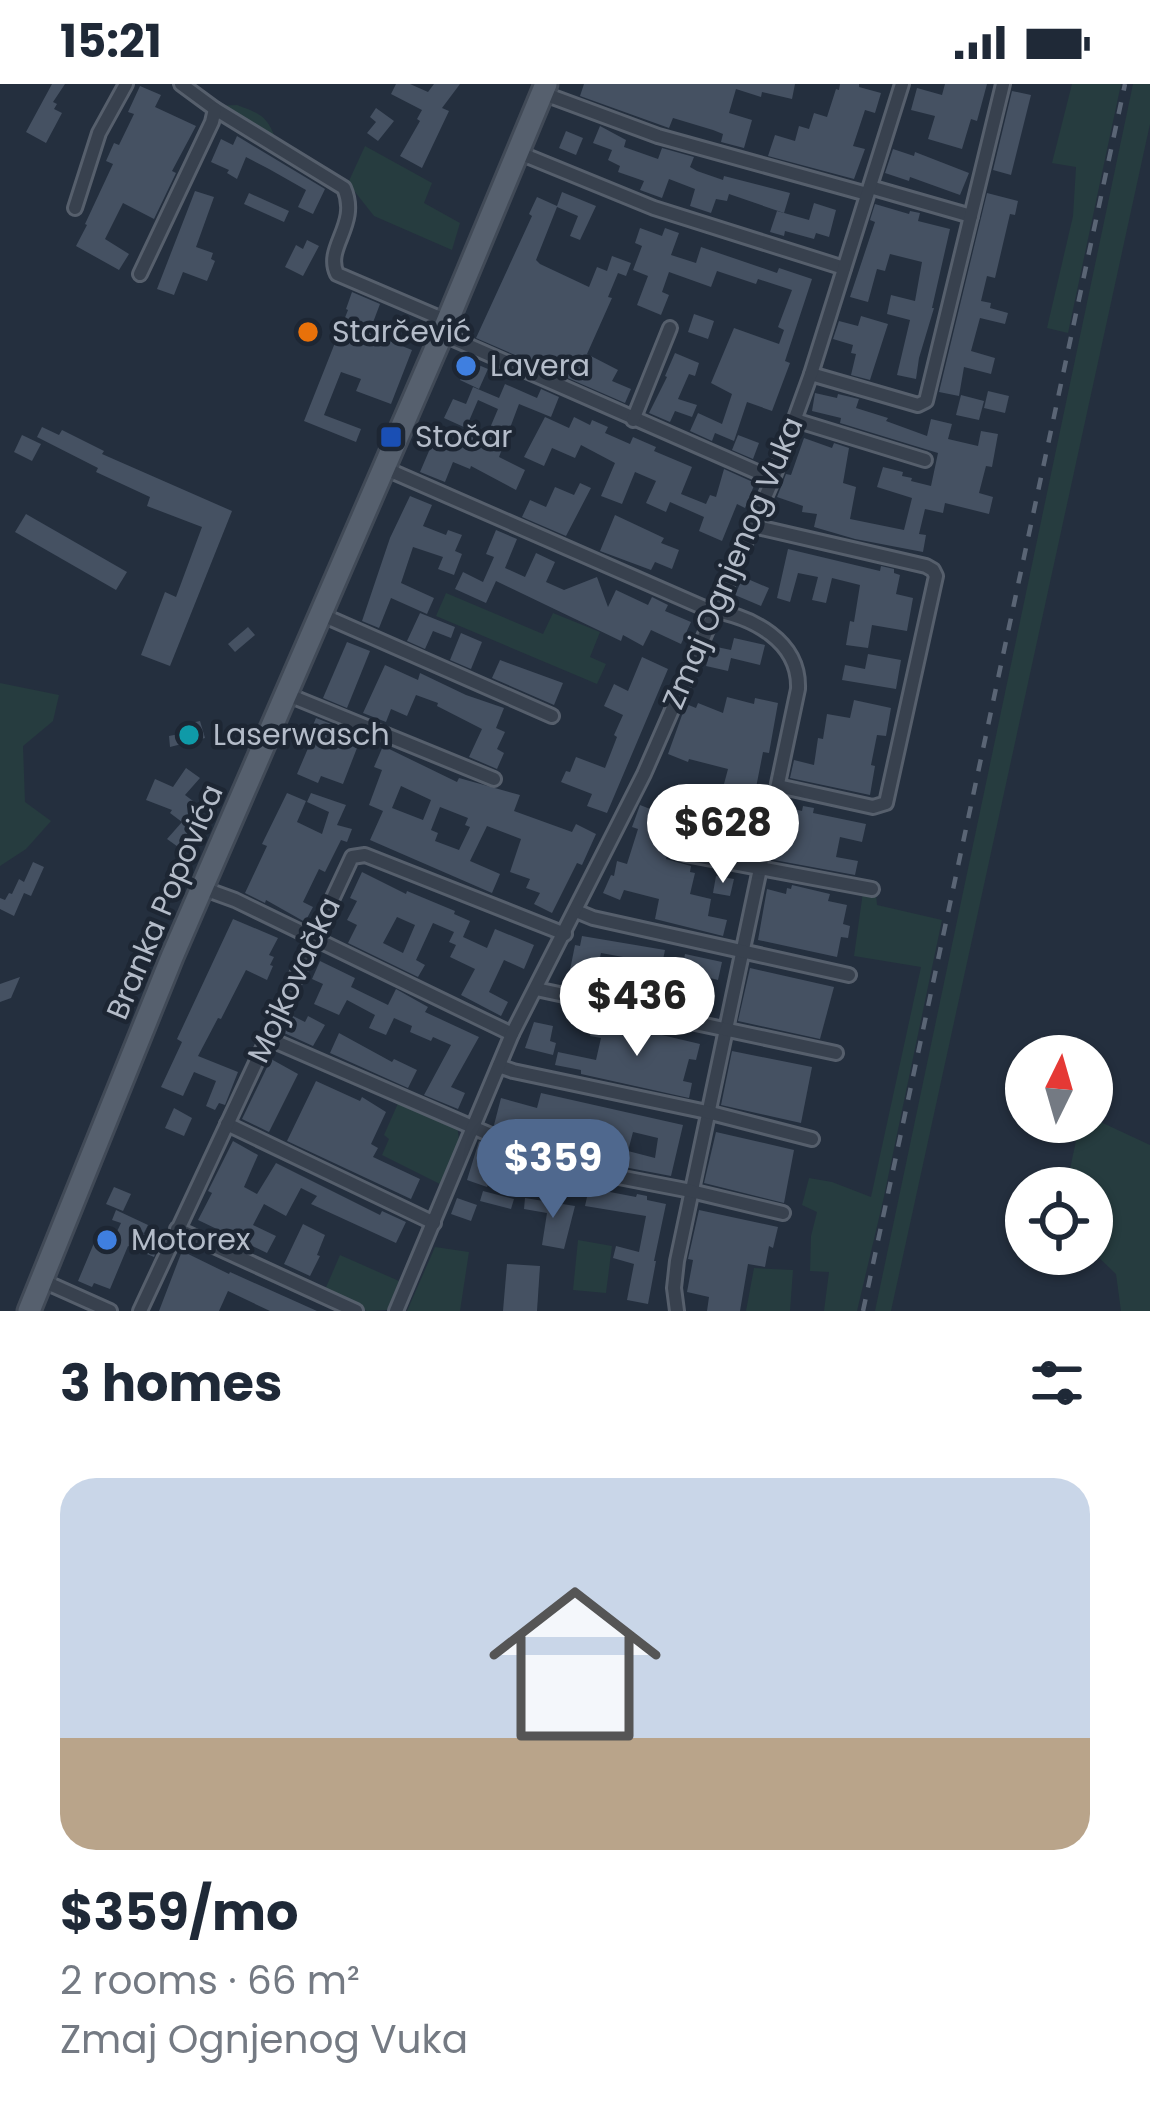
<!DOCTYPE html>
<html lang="en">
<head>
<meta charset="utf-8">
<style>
  :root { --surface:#fff; --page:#f2f2f3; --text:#1f2937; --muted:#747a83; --accent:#4f688e }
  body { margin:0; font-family:Poppins,sans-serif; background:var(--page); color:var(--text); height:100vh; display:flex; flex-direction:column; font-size:45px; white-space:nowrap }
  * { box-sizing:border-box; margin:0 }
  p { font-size:39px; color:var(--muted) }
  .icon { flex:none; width:66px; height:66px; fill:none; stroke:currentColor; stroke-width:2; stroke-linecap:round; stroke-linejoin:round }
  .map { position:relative; height:1227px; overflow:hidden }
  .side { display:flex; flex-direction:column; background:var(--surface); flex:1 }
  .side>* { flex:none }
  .needle { width:78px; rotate:5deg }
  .controls { position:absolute; left:1005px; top:951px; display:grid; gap:24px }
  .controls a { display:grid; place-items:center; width:108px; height:108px; border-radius:50%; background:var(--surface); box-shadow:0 3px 9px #0004; font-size:60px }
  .price { position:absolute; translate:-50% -102px; padding:0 27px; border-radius:42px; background:#fff; color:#222; font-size:39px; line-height:78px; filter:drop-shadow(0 3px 6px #0008) }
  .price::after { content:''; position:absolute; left:50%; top:72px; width:36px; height:27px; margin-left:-18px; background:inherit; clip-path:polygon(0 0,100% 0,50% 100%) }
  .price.current { background:var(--accent); color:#fff }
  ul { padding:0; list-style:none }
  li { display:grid; align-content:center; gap:24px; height:636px; padding:0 60px }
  li span { display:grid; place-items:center; height:372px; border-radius:36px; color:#555 }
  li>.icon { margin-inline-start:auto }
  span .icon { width:216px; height:216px; fill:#fffc; stroke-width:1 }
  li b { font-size:51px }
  h2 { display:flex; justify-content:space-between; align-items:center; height:144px; padding:0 60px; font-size:51px }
  .status { display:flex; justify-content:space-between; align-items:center; height:84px; padding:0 60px; background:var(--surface); direction:ltr }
  .status svg { height:33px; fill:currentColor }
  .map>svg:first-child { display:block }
</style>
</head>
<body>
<div class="status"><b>15:21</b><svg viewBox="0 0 49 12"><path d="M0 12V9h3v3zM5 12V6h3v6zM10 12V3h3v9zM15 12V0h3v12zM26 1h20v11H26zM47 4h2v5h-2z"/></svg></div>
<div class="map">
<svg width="1150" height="1227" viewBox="0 0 1150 1227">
  <rect width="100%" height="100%" fill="#242f3e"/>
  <g fill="#263c3f">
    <path d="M1072,0H1121L1068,249L1047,244L1073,132L1076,83L1052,79Z"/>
    <path d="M1133,0H1150V40L891,1227H875Z"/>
    <path d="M237,21C261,30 266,31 276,55L217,22Z"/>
    <path d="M365,62L432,99L424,119L460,139L452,166L374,132L348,99Z"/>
    <path d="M446,509L543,550L553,529L600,548L590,573L606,580L597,600L436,532Z"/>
    <path d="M0,599L59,611L53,637L23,662L25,718L51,737L26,765L0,782Z"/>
    <path d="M863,808L876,811L877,821L942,836L883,1117L857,1227H824L829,1188L810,1187L811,1152L817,1128L802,1121L809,1094L832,1098L871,1113L921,883L854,872Z"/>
    <path d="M399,1017L457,1041L459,1056L440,1100L382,1071L389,1055L384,1051Z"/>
    <path d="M1092,1034L1150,1061V1227H1121L1116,1190L1092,1167V1104H1066L1080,1038H1092Z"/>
    <path d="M578,1156L612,1162L606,1209L573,1206Z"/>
    <path d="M435,1163L469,1168L460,1227H407Z"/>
    <path d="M340,1171L399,1197L387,1226L367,1227L324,1208Z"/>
    <path d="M754,1184L793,1186L790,1227H746Z"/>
  </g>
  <g fill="#455162" fill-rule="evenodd">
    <path d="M52,0H65L53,18L57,20L54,25L62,29L46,59L26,48Z"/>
    <path d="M396,0H410L428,8L434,0H460L442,24L449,27L422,84L400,72L420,37L417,35L422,26L391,10Z"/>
    <path d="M584,0H795L792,15L762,8L761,13L736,5L729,29L752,36L744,64L721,58L723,50L713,46L673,34L669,44L580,12Z"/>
    <path d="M840,0H859V3L881,9L875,29L865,26L853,62L865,65L854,95L768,72L775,51L795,57L799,42L809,45L814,29L827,33L836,5L839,6Z"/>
    <path d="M945,0H987L977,37L971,35L962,65L928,55L935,32L911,26L917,4L942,11Z"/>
    <path d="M140,2L161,11L155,23L196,42L172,87L176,89L154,135L123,119L105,155L129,170L119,186L76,162L87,141L85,140L113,80L106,77L114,59L119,61L134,30L128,28Z"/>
    <path d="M1012,7L1031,11L1011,91L993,86Z"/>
    <path d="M376,24L394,37L378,57L367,49L376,38L370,33Z"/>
    <path d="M600,42L626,56L624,63L658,75L662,64L694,73L690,83L697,87L723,96L724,92L790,109L784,129L729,110L727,117L716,115L711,129L690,122L695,105L669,95L662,114L640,106L644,97L618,88L620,82L608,76L612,66L593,59Z"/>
    <path d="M566,47L583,54L576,71L559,64Z"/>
    <path d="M237,52L325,105L313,130L298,123L306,106L269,85L246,73L237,95L227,89L229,86L211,78L221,55L233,61Z"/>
    <path d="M893,65L914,72L915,68L969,89L960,111L910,93L909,97L885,89Z"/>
    <path d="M195,107L214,113L196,163L213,169L211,175L215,177L207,197L183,188L174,211L157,205Z"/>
    <path d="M562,108L596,122L580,156L570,152L578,132L557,123L536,176L540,180L589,203L597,183L607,187L612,172L631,179L626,192L618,189L608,213L612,214L587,270L618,286L612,297L631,305L625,319L476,254L532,132L529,130L537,113L557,122Z"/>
    <path d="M249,109L289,127L284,138L244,120Z"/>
    <path d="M987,109L1018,117L1015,131L1010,130L995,194L987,192L981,217L991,219L990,224L1008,229L1005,240L980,234L971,267L995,274L991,290L964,283L959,312L939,308Z"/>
    <path d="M814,119L836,126L829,153L816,149L814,155L785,147L784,152L770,148L777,127L809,136Z"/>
    <path d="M875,120L909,130L910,127L920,129L918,137L950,145L932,224H934L919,274L916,295L897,291L910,236L887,230L891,211L915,217L922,178L890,170L885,187L877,185L868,218L850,213L875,138L870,136Z"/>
    <path d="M640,144L662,152L665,144L679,149L671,171L696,179L701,163L777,189L779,184L812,195L785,277L790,279L772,327L747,318L734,357L715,349L712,357L690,347L698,329L722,340L732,310L711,299L734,244L779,260L784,246L778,243L792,206L758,195L756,200L717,187L711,203L669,188L662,208L669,211L661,231L637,221L648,192L633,186L642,162L635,159Z"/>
    <path d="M307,156L319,162L303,192L285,183L296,161L303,165Z"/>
    <path d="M352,208L380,220L369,249L412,266L391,320L356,307L361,295L341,288L324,331L361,345L356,358L304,337L348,226L346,225Z"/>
    <path d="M694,230L714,237L708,255L688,248Z"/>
    <path d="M861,232L888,240L870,296L851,291L856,270L851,269L853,261L833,255L839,237L858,242Z"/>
    <path d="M675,269L699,279L695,292L689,290L678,315L697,321L692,333L675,327L670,338L649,329L667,293L665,292Z"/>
    <path d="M469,277L488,285L479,305L460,296Z"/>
    <path d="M505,300L537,314L541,305L559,313L551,333L519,320L499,373L525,386L516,406L471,382L470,385L453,378L445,398L420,388L435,353L459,362L468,343L487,351L498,325L478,316L466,344L444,334L453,315L466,320L473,303L499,314Z"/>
    <path d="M988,307L1009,312L1005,329L984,324Z"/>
    <path d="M815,309L837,314L838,310L859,315L856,324L888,334L886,337L927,352L931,335L952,340L948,355L978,362L981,347L998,350L992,383L986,382L979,409L993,413L989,430L945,419L943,429L925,425L919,450L926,451L923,468L855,455L814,443L817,430L802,428L803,422L777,413L786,390L791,391L804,354L832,364L834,359L849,364L843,399L856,403L850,435L904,446L912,414L877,403L883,383L903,388L902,392L912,394L911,397L931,402L938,369L840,339L841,334L812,327Z"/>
    <path d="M961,311L984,317L979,336L956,331Z"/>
    <path d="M545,333L569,344L574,333L590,341L592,336L608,343L605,349L630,360L633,353L656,363L654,367L692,383L681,410L706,420L710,411L716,413L724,385L755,399L745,424L737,420L722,457L699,447L704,433L670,418L666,428L646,419L656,397L635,388L622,420L601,412L615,379L581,361L575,374L552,364L544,382L524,373Z"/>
    <path d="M42,343L59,351L62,346L104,367L102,370L232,427L170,582L141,571L165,508L176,513L202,443L147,422L150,413L96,388L98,384L37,353Z"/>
    <path d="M22,351L41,360L32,377L14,368Z"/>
    <path d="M738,351L759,359L753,375L732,366Z"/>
    <path d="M580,399L591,404L566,452L522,433L530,416L546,423L555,403L574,411Z"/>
    <path d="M410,412L432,421L423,442L446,451L448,446L462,451L455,467L462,470L454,491L438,485L443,473L413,463L401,499L434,514L427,530L391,514L379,544L362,537L390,454Z"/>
    <path d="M26,430L127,488L116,506L15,448Z"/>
    <path d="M615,431L664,454L661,459L679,466L672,485L655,478L651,486L600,467Z"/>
    <path d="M496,446L517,455L505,484L525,493L536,469L555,478L546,498L564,506L597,493L608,523L616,506L648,521L652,513L668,521L665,527L691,538L681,560L651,546L643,562L623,551L621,557L496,497L486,519L455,505L463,488L483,498L494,473L486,470Z"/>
    <path d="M788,465L880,487L881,482L894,485V489L900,491L896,510L913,514L907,547L872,541L868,564L846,561L850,537L854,538L860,501L832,494L826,519L812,516L818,493L798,489L790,518L777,514Z"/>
    <path d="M743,493L769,504L761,522L735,511Z"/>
    <path d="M420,529L455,543L451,554L433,547L425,565L407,557Z"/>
    <path d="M248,543L255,551L235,568L228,560Z"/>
    <path d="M461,549L482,558L471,585L450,576Z"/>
    <path d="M734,554L765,561L760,581L731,574L728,587L706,582L712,562L731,566Z"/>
    <path d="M347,558L370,567L347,624L323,614Z"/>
    <path d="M868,570L901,576L896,605L842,596L845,581L865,585Z"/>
    <path d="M642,573L668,585L607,729L587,722L592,710L561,698L566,687L570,688L576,673L605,684L617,653L614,651L623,631L604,622L614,600L628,607Z"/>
    <path d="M500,576L563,599L554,621L492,594Z"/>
    <path d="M385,581L418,596L420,589L466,611L504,624L496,644L505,648L497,665L504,669L497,685L469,673L482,645L437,622L438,619L416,611L407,632L391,625L386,638L363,629Z"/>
    <path d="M727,613L754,620L755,614L778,619L769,669L763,668L743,770L711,761L718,725L730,727L736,702L724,700L728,685L689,675L688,678L668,670L686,620L696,624L698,619L723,629Z"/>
    <path d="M854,616L891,624L886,652L877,651L871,681L875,682L870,711L790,694L794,676L814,681L818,654L823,655L827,630L850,634Z"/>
    <path d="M316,634L339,643L335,655L357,664L343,700L321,692L318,699L297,690L312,655L308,653Z"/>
    <path d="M200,637L205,654L170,663L169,652L179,650L178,642Z"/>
    <path d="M383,662L457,698L459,694L520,711L514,727L572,748L576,740L596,750L582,781L577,779L552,829L534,820L540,809L526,804L530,795L510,788L521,755L487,742L470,777L500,790L492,809L370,756L383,727L369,721L382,686L374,683ZM401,702L431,716L423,736L392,724ZM440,723L468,734L465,741L470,743L459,766L435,757L438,749L431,746Z"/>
    <path d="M186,684L200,694L185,711L197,720L182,738L170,729L172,726L146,716L155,695L173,703Z"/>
    <path d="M287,709L306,717L297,738L322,750L329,728L307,718L311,709L346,721L337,741L352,745L347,758L341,756L325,788L319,785L303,818L313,823L305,838L266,816L265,819L245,809L267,762L262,760Z"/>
    <path d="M640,721L663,730L658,745L673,748L666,775L691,782L690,788L695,789L690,810L711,815L708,832L727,836L723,852L655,835L659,815L624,806L620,816L603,809L611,791L614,792L617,777L627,780L638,745L632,743Z"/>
    <path d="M803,722L814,724L813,729L866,740L862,758L840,753L836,773L858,777L855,791L774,776L784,723L802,727Z"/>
    <path d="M182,738L194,747L181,765L167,755Z"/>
    <path d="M33,778L44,783L31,812L24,809L14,832L0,825V814L5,816L9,809L12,810L19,795L24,798Z"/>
    <path d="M362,788L406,810L407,807L455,827L454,830L470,837L463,853L487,864L495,845L534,861L524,885L504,876L489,908L508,918L501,932L461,911L475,885L450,873L456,861L449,858L454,848L433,839L416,876L425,881L418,893L348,859L357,841L347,836L357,817L350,814ZM397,833L415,841L403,869L383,859Z"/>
    <path d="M716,792L734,795L730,812L713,809Z"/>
    <path d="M792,801L830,810L828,817L847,821L843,840L850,842L848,854L841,853L837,873L758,856L767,805L786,810L787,804L791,805Z"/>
    <path d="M233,835L278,854L269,871L274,873L270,881L273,882L267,896L246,886L221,935L218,934L198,972L238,988L225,1021L219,1019L215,1026L206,1022L216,997L194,988L183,1012L161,1003L182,958L177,955Z"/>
    <path d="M582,852L665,866L659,895L679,899L685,870L722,878L718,896L710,894L705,916L711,917L708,931L599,908L602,894L618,897L623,873L601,869L595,897L569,891L575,861L580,862Z"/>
    <path d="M320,877L355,894L351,903L388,921L396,905L428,923L425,928L479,953L451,1003L465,1009L458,1025L424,1011L451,961L433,953L431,957L410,948L412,942L394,934L386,951L369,944L375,931L347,916L339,931L314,920L323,900L312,895Z"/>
    <path d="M750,884L834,903L820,955L738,937Z"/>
    <path d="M20,893L11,914L0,918V900Z"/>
    <path d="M291,931L305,938L308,932L325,941L313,962L282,948Z"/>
    <path d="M594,935L700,960L696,976L689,975L683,997L692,999L689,1014L581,990V986L555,981L558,968L596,976L601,954L590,952Z"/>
    <path d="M534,938L553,942L550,957L556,959L553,971L525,964Z"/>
    <path d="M339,949L392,978L394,975L417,986L408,1004L330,969Z"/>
    <path d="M732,967L812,983L801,1039L721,1021Z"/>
    <path d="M271,975L298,990L269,1048L242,1035Z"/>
    <path d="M316,997L360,1017L362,1013L386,1028L371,1060L378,1064L373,1073L420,1095L411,1115L287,1057Z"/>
    <path d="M541,1009L683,1041L671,1092L545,1068L529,1059L531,1051L494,1041L501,1014L537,1024ZM633,1048L658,1054L655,1074L628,1067Z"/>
    <path d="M174,1024L192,1034L184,1052L165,1044Z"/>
    <path d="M716,1048L794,1066L784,1119L704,1099Z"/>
    <path d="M233,1057L258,1071L244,1103L257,1110L276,1079L380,1131L382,1127L406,1138L396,1159L311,1120L317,1112L301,1104L286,1132L264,1120L253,1141L276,1152L267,1169L198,1136L212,1109L208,1107Z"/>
    <path d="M479,1057L497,1065L495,1071L510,1074L507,1089L494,1086L487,1103L467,1096Z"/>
    <path d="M114,1103L131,1110L123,1127L106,1120Z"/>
    <path d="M589,1104L636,1113L637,1110L647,1112V1116L666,1120L654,1177H656L648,1220L627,1216L634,1180L613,1174L616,1162L639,1168L646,1132L585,1122Z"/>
    <path d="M483,1107L514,1115L511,1125L480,1117Z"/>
    <path d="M457,1114L477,1121L471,1137L451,1130Z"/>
    <path d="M525,1114L575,1122L564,1165L542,1161L547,1129L524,1125Z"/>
    <path d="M116,1126L148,1141L144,1149L138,1147L160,1157L154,1173L128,1162L110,1205L94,1199L92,1203L78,1197L97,1152L112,1158L121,1139L112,1136Z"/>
    <path d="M699,1126L778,1143L773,1164L769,1162L765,1183L748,1180L740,1227H707L709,1213L687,1208L693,1176L688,1175Z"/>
    <path d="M303,1140L325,1151L317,1171L320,1172L310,1192L284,1180Z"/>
    <path d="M182,1167L229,1190L230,1188L317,1227H270L228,1207L219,1227H159Z"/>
    <path d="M507,1180L540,1182L537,1227H503Z"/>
  </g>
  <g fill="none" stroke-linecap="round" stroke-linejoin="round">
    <defs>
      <g id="minor">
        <path d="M181,0L215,25L344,104C360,141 324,163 337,190L447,237"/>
        <path d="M542,9L658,52L867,110"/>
        <path d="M517,68L654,124L844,184"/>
        <path d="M870,103L971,132"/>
        <path d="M75,124L99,49L126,0"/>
        <path d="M140,190L212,38L215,25"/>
        <path d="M442,250L773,395"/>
        <path d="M811,290L918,321L926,317L1003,0"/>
        <path d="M633,336L670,244"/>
        <path d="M795,336L925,376"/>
        <path d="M384,384L709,526C752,532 800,557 798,605L677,1177L674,1204L677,1227"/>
        <path d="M753,442L926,482L933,486L936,492L886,719L873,723L778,702"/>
        <path d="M320,530L552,632"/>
        <path d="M286,610L494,695"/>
        <path d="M685,770L872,805"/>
        <path d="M202,804L235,816L512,950"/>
        <path d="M576,827L593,834L849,891"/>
        <path d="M536,905L836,969"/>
        <path d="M267,954L507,1058L541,1078L691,1107L783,1129"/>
        <path d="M499,982L513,987L707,1028L812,1055"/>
        <path d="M227,1040L434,1139"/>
        <path d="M177,1145L356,1227"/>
        <path d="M43,1197L110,1227"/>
        <path d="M140,1227L352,773L365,771L565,850"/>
        <path d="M396,1227L512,950L644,690L773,395L811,290L902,0"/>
      </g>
      <path id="primary" d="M29,1227L172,873L442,250L546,0"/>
    </defs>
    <use href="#minor" stroke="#565f6c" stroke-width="18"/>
    <use href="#primary" stroke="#414a57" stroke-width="27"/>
    <use href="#minor" stroke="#38414e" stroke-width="12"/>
    <use href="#primary" stroke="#56606e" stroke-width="21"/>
    <path stroke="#5a6575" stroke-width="4.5" stroke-dasharray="12 12" stroke-linecap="butt" d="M863,1227L1125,0"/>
  </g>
  <circle fill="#e8710a" stroke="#1d2633" stroke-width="4.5" cx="308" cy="248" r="12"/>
  <g fill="#3f7fe0" stroke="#1d2633" stroke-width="4.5">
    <circle cx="466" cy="282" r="12"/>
    <circle cx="107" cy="1156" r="12"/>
  </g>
  <rect fill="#1a4fb4" stroke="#1d2633" stroke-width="4.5" x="379" y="341" width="24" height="24" rx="6"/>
  <circle fill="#0f9aa8" stroke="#1d2633" stroke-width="4.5" cx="189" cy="651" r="12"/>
  <g text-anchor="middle" stroke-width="9" stroke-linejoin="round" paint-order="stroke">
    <g font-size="30" fill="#b4bcc9" stroke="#1d2633" text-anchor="start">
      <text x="332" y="258">Starčević</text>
      <text x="490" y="292">Lavera</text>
      <text x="415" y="363">Stočar</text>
      <text x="213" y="661">Laserwasch</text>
      <text x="131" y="1166">Motorex</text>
    </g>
    <g font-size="30" fill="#b4bcc9" stroke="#1d2633">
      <text transform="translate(733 479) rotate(-67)" y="10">Zmaj Ognjenog Vuka</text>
      <text transform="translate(165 818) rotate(-67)" y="10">Branka Popovića</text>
      <text transform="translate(294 896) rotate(-65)" y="10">Mojkovačka</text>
    </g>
  </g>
</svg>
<div class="controls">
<a><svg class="needle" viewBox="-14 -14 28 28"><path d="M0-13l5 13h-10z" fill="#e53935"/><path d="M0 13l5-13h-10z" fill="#747a83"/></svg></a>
<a><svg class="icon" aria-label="locate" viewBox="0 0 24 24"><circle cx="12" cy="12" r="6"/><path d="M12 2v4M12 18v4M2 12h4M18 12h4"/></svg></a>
</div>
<b class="price" style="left:723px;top:802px">$628</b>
<b class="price" style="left:637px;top:975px">$436</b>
<b class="price current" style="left:553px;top:1137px">$359</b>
</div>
<section class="side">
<h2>3 homes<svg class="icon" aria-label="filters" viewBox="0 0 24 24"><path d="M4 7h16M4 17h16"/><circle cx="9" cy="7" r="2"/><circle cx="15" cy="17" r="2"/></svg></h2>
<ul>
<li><span style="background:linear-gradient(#c9d6e8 70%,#b9a48a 0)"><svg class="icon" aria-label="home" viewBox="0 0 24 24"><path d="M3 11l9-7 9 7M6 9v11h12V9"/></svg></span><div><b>$359/mo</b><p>2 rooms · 66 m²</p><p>Zmaj Ognjenog Vuka</p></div></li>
</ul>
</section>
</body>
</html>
